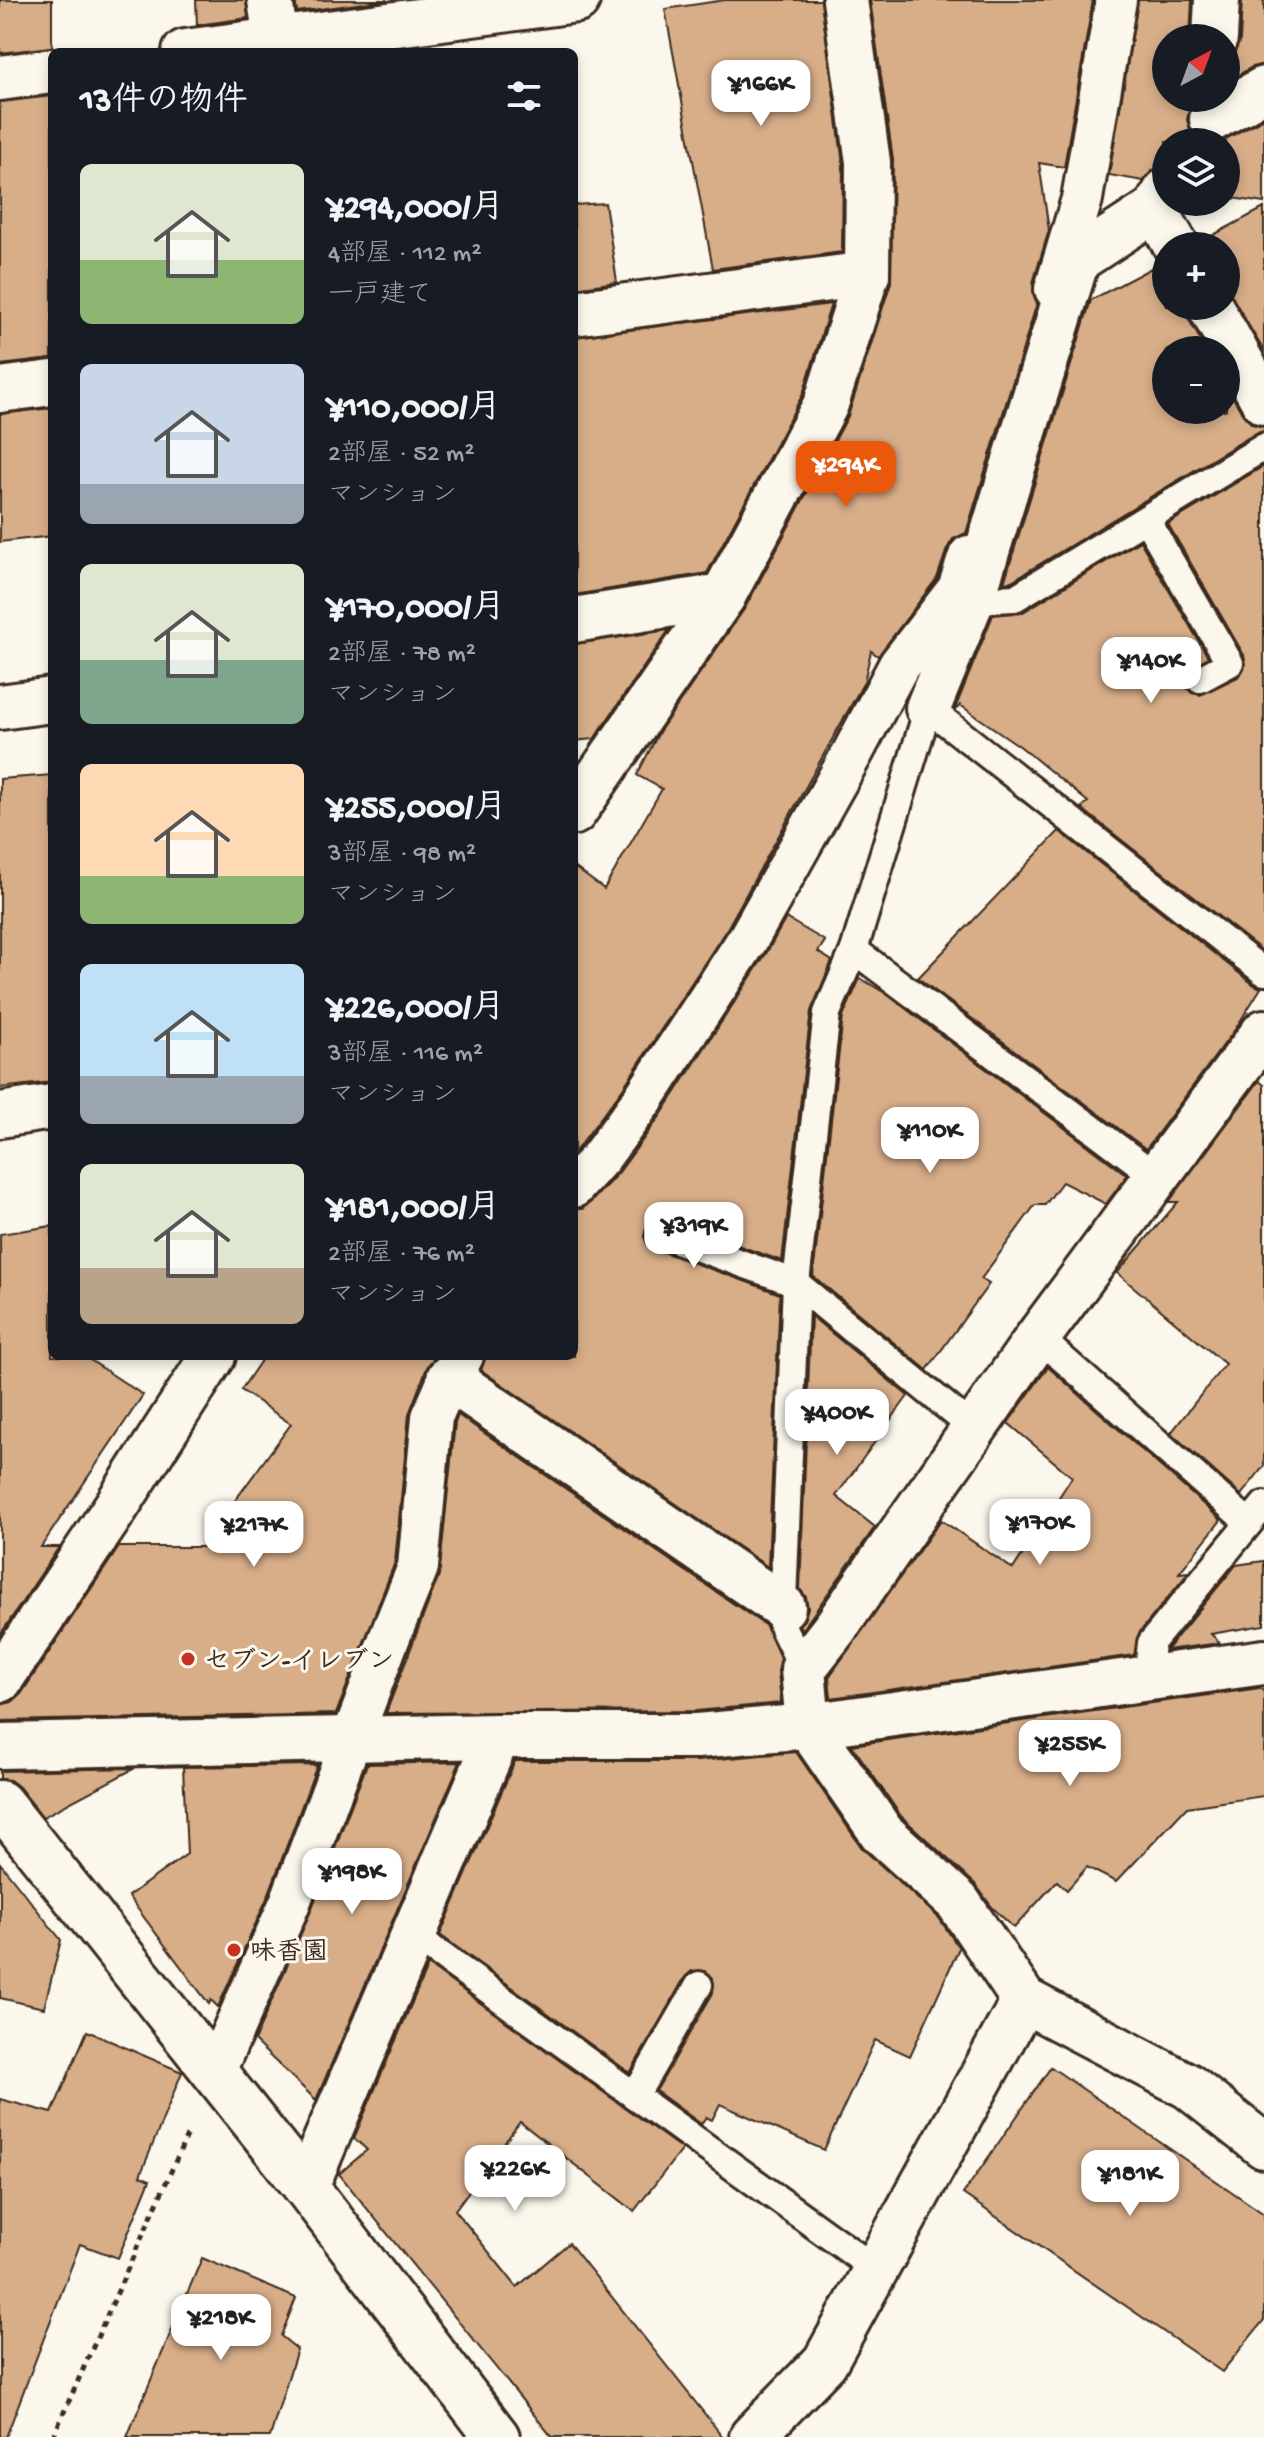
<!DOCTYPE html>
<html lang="ja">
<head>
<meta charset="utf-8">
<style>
  :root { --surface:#171b24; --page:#242831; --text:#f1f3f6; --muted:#9ea1a6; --accent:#ea580c }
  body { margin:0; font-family:"Gochi Hand","Klee One",sans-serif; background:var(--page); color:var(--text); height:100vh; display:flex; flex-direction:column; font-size:30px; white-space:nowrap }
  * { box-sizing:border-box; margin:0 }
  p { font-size:26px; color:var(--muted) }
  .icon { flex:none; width:44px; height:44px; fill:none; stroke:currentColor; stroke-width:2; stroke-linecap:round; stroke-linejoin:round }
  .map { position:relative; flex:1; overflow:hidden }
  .panel { position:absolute; left:48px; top:48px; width:530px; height:1312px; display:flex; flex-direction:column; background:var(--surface); border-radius:12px; box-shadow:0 4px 12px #0003 }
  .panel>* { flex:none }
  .needle { width:52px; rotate:41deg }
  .buttons { position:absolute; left:1152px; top:24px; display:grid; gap:16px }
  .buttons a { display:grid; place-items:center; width:88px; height:88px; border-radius:50%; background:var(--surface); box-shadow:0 4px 12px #0003; font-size:40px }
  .price { position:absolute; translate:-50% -68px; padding:0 18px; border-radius:16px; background:#fff; color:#222; font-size:26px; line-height:52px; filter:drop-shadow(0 2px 4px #0008) }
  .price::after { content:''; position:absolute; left:50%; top:48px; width:24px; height:18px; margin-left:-12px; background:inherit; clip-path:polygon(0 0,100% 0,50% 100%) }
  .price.active { background:var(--accent); color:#fff }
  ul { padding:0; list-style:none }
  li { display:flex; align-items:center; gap:24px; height:200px; padding:0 32px }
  li span { display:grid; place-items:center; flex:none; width:224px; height:160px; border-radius:12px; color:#555 }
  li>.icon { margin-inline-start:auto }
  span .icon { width:96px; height:96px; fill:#fffc; stroke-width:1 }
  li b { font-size:34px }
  h2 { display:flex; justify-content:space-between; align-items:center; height:96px; padding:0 32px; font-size:34px }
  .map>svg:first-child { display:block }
</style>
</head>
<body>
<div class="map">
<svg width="1264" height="2437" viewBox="0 0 1264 2437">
  <rect width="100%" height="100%" fill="#fbf7ec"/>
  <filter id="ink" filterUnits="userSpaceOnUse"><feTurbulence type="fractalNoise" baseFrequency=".0125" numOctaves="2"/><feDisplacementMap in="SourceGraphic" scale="16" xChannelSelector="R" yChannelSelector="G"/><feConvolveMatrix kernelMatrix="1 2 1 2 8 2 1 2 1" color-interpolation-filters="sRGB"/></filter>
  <g filter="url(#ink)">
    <g fill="#d8ae89" stroke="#3b2a1e" stroke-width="2">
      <path d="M0,0H52V47L0,53Z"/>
      <path d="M196,0H246L248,18L197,25Z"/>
      <path d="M295,0H387L297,12Z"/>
      <path d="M725,0H821L843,164L842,252L713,269L665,9Z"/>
      <path d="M870,0H1093L1064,167L1039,163L1049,230L1033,283V294L1037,303L966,533L953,539L947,549L937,578L878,656L871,651L864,682L728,927L623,1088L574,1153V867L604,889L662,789L637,775L659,732L745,608L848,416L891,282L893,159Z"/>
      <path d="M1138,0H1192L1190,38H1166V98H1199L1190,107L1187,120L1191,132L1204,142H1166V166L1153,170L1143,181L1109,175Z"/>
      <path d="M1242,0H1264V64L1252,67L1226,82V60L1235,52L1240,40Z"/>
      <path d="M52,96V359L0,365V102Z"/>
      <path d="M1264,118V203L1226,197V142H1220Z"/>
      <path d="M605,203L617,282L574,288V205Z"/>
      <path d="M1264,208V351L1226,288V246H1201L1200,242Z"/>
      <path d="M1159,264L1166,268V306H1185L1188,318L1206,350H1166V410H1226V385L1243,415L1252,424L1264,427V431L1256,433L1010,582L1004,583L1091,300Z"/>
      <path d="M831,304L803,394L707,573L574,595V337Z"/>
      <path d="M52,408V536L0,542V414Z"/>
      <path d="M1264,466V952L1081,808L1088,802L1021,747L960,705L956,710L955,709L993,615L1023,612L1140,541L1208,657L1187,670L1184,679L1186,687L1192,693L1200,695L1238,677L1246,664L1244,655L1168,524Z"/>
      <path d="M669,630L594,739L574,741V644Z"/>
      <path d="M52,775V1082L0,1088V779Z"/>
      <path d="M1059,831L1254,985L1261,988L1236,1028L1146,1149L918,978Z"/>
      <path d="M786,918L825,941L818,952L832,961L811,1011L782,1261L665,1219L656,1218L649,1222L644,1236L647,1244L655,1249L780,1294L768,1567L481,1370L486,1356H574V1209H582L591,1202L619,1172L661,1115L767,952Z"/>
      <path d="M860,978L885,993L1127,1175L1106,1204L1062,1182L1045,1205H1035L981,1279L989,1284L927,1370L813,1276L843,1017Z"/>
      <path d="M1259,1081L1264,1085V1466L1241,1495L1171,1433L1225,1364L1117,1273L1178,1202H1169Z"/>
      <path d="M52,1226V1356H84L143,1395L41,1547H59L0,1635V1234Z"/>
      <path d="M811,1316L908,1396L836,1496L875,1527L802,1630L799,1625L804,1620L808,1608L806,1597L800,1589Z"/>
      <path d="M264,1356H436L428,1365L409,1414L395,1562L336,1714L0,1721V1705L12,1702L21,1694L119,1547H223V1517L291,1424L241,1390Z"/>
      <path d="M1048,1367L1221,1520L1179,1573L1189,1572L1139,1633L1134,1655L831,1698L829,1677L941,1520L1013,1569L1072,1477L1008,1423Z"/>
      <path d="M458,1415L766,1626L781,1660L778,1671L781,1703L696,1711L386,1713L439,1575L455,1423Z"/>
      <path d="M1264,1561V1625L1211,1634L1220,1643L1166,1650L1236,1565Z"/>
      <path d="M1260,1688L1264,1692V1796L1187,1807L1116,1882L1087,1867L1067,1890L1057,1881L1014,1928L992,1907L975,1884L901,1816L852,1745Z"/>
      <path d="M796,1752L862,1848L939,1918L959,1948L910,2056L875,2040L824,2150L720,2104L712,2120L706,2117L701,2124L656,2091L713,1993V1978L706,1971H692L685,1977L630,2073L440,1935L515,1761H697Z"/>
      <path d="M460,1762L316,2100L254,2041L310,1913L367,1764Z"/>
      <path d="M317,1765L268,1896L218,2007L211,2000L209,2004L128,1896L187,1854L183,1767Z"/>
      <path d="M135,1768L43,1817L19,1787L10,1780L0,1779V1771Z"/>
      <path d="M0,1863L61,1940L44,2008L0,1998Z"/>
      <path d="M428,1965L682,2149L634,2211L520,2122L455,2210L517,2287L569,2243L723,2437H552L339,2174L367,2150L354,2138Z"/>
      <path d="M87,2031L182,2072L140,2176L150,2180L118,2258L80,2244L6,2437H0V2099L52,2113Z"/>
      <path d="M1051,2067L1264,2214V2320L1222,2372L963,2194Z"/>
      <path d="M202,2258L296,2298L281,2336L297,2349L270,2437H127Z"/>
    </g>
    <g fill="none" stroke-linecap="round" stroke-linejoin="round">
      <defs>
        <g id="service">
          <path d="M1146,519L1230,663L1200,679"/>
          <path d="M972,600L1015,598L1264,447"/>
          <path d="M854,950L1157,1177"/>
          <path d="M660,1234L796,1283L973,1428"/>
          <path d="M1038,1337L1249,1523"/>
          <path d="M803,1669L782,1626L796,1283L827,1013L854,950L928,708L1264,972"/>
          <path d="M1147,1680L1151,1643L1264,1505"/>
          <path d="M413,1935L635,2096"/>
          <path d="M699,1985L635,2096L875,2269"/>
        </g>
        <g id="pedestrian">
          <path d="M1055,289L1082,199L1116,0"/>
          <path d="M574,1187L600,1158L642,1101L748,939L853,752L899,665L958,589L969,556"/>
          <path d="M215,2071L289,1905L389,1639L418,1567L432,1417L449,1378L463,1356"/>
        </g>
        <g id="minor">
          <path d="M270,0L278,52"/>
          <path d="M1215,38L1217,0"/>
          <path d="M185,52L577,0"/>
          <path d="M0,78L52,71"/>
          <path d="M1212,119L1264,89"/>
          <path d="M1155,209L1176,246"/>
          <path d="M1210,306L1264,402"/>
          <path d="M574,313L867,274"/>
          <path d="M0,390L52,383"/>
          <path d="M574,620L723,596"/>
          <path d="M0,707L52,700"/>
          <path d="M928,708L972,600L1077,260L1155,209L1166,191"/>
          <path d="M574,812L723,596L826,404L867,274L868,162L845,0"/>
          <path d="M1264,1032L1038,1337L835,1628L803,1669L808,1726L882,1833L958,1902L1024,2000L1188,2086L1264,2146"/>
          <path d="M0,1115L52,1107"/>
          <path d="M449,1378L783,1607"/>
          <path d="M0,1680L116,1507L213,1356"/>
          <path d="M0,1746L498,1736H697L808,1726L1264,1662"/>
          <path d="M306,2187L498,1736"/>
          <path d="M752,2437L825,2362L1024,2000"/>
        </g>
        <path id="tertiary" d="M0,1803L306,2187L497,2437"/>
      </defs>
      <use href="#service" stroke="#3b2a1e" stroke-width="32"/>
      <use href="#pedestrian" stroke="#3b2a1e" stroke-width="46"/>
      <use href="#minor" stroke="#3b2a1e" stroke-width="50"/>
      <use href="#tertiary" stroke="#3b2a1e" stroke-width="50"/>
      <path stroke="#3b2a1e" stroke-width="5" stroke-dasharray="6 6" stroke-linecap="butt" d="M53,2437L189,2131"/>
      <use href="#service" stroke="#fbf7ec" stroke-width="26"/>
      <use href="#pedestrian" stroke="#fbf7ec" stroke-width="40"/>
      <use href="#minor" stroke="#fbf7ec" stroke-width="44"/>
      <use href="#tertiary" stroke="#fbf7ec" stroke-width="44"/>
    </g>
  </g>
  <g fill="#c8321e" stroke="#fbf7ec" stroke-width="3">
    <circle cx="188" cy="1659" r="8"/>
    <circle cx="234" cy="1950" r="8"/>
  </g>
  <g text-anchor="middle" stroke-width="6" stroke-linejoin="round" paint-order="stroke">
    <g font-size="26" font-weight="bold" fill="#3b2a1e" stroke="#fbf7ec" text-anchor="start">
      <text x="204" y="1668">セブン-イレブン</text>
      <text x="250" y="1959">味香園</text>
    </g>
  </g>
</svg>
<div class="buttons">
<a><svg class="needle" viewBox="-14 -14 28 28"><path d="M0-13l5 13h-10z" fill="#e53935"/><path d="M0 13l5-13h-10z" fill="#9ea1a6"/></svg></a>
<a><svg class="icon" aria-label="layers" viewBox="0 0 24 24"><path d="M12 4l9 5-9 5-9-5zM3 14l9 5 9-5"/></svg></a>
<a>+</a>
<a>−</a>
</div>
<b class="price" style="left:761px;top:128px">¥166K</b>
<b class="price active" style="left:846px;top:509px">¥294K</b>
<b class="price" style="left:1151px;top:705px">¥140K</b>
<b class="price" style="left:930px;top:1175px">¥110K</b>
<b class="price" style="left:694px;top:1270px">¥319K</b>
<b class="price" style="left:837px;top:1457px">¥400K</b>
<b class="price" style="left:1040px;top:1567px">¥170K</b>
<b class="price" style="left:254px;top:1569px">¥217K</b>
<b class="price" style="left:1070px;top:1788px">¥255K</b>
<b class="price" style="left:352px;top:1916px">¥198K</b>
<b class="price" style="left:515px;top:2213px">¥226K</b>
<b class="price" style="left:1130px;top:2218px">¥181K</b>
<b class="price" style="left:221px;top:2362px">¥218K</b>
<section class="panel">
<h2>13件の物件<svg class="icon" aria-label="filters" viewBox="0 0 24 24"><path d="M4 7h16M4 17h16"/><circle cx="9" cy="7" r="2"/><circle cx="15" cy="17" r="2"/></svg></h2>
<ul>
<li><span style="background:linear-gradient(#dfe7d0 60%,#8fb573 0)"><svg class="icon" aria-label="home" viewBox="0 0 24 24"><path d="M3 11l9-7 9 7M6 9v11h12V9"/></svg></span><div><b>¥294,000/月</b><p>4部屋 · 112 m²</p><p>一戸建て</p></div></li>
<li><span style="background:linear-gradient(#c9d6e8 75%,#9aa5b1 0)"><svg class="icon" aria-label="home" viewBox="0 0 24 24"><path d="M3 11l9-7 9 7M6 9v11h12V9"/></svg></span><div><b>¥110,000/月</b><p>2部屋 · 52 m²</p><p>マンション</p></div></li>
<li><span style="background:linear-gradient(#dfe7d0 60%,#7fa58c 0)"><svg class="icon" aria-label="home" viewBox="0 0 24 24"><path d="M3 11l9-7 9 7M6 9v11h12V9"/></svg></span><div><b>¥170,000/月</b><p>2部屋 · 78 m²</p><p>マンション</p></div></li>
<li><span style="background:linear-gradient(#ffd9b3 70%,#8fb573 0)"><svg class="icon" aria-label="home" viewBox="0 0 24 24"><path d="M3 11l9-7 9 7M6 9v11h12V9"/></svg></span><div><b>¥255,000/月</b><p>3部屋 · 98 m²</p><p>マンション</p></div></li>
<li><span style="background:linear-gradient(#bfe0f5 70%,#9aa5b1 0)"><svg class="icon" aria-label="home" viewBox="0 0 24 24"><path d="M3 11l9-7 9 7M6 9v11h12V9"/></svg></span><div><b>¥226,000/月</b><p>3部屋 · 116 m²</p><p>マンション</p></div></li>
<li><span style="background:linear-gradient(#dfe7d0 65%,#b9a48a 0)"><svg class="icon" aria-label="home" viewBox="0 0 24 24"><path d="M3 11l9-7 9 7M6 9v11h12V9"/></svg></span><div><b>¥181,000/月</b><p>2部屋 · 76 m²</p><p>マンション</p></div></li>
</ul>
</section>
</div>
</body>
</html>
